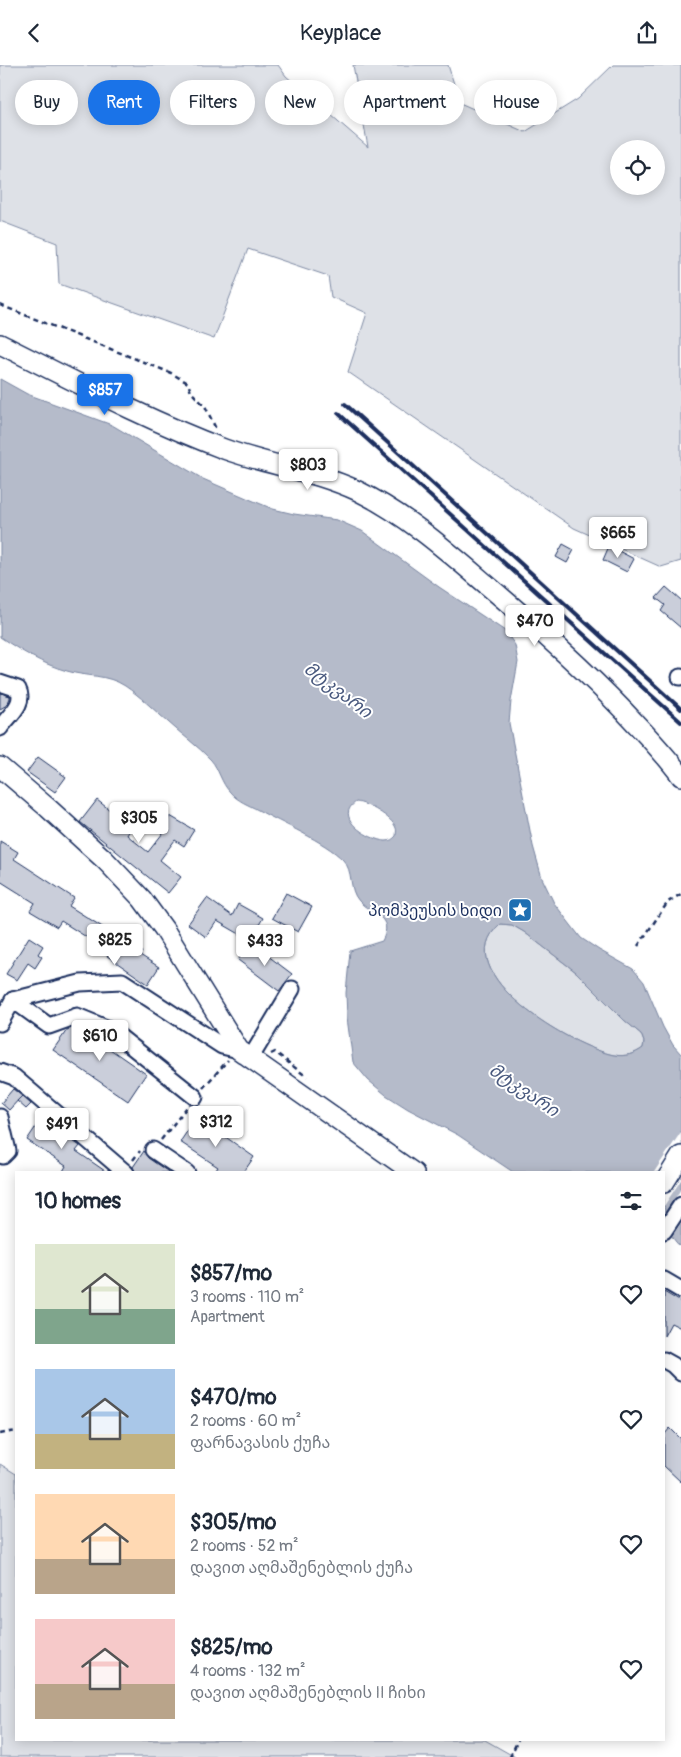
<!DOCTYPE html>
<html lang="en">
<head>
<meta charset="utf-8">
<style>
  :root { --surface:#fff; --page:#f2f2f3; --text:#1f2937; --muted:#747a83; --accent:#1a73e8 }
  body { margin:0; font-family:Pangolin,"Noto Sans Georgian",sans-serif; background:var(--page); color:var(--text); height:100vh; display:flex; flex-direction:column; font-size:19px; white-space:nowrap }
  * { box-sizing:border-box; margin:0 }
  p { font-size:16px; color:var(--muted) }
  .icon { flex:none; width:28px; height:28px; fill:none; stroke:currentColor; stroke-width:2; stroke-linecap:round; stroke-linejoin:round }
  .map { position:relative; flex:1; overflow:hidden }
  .panel { position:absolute; left:15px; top:1106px; width:650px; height:570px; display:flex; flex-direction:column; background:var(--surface); border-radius:0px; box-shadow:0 2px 12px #0003 }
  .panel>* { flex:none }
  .guide { position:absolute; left:15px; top:15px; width:651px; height:45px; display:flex; gap:10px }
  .fabs { position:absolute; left:610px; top:75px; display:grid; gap:10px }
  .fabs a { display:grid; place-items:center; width:55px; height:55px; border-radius:50%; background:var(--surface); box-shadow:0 2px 12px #0003; font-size:25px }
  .price { position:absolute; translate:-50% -42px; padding:0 11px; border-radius:5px; background:#fff; color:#222; font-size:16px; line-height:32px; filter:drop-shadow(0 1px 2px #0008) }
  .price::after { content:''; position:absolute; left:50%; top:30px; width:15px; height:11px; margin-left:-8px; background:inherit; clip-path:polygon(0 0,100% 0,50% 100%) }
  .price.current { background:var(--accent); color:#fff }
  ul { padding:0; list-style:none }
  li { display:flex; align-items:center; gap:15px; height:125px; padding:0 20px }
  li span { display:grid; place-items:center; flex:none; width:140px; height:100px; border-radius:0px; color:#555 }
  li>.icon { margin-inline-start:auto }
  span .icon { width:60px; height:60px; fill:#fffc; stroke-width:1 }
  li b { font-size:21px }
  h2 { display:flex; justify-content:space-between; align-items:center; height:60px; padding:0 20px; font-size:21px }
  .chip { padding:0 18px; border-radius:22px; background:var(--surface); box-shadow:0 2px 12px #0003; font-size:18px; line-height:45px }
  .chip.current { background:var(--accent); color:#fff }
  header { display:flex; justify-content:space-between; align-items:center; height:65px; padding:0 20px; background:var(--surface); font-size:22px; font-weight:600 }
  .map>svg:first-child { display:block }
</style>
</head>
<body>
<header><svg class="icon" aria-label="back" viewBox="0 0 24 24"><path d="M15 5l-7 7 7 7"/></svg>Keyplace<svg class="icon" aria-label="share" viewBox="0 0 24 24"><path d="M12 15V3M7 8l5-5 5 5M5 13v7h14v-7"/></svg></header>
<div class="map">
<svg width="681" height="1692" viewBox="0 0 681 1692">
  <rect width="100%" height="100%" fill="#fff"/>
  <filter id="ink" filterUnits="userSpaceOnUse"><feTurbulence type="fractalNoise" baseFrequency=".02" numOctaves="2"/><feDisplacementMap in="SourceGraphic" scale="10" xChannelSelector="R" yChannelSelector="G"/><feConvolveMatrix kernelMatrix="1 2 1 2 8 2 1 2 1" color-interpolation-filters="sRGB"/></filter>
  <g filter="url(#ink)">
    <g fill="#dee1e7" stroke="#7c88a2" fill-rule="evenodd">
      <path d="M0,0H278L286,11L368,82L353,0H448L460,38L525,67L578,34L613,0H681V496L661,502L574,463L348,307L367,248L331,232L328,211L248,184L214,274L59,219L57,178L0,156ZM619,84H656V121H619Z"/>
      <path d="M500,859L512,860L524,867L576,907L624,955L641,969L644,977L643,983C635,989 625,992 614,990C574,983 444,908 500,859Z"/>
      <path d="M0,1399L16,1409V1675H485L515,1692H0Z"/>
    </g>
    <path fill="#b5bbca" stroke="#77839f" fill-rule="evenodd" d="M0,314L27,329L112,360L203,414L249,434L273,444L294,449L337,455L362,466L439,522L505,566L515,580L518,597L511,636L509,658L533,781L542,813L554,838L581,873L599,885L633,904L644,917L663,962L673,980L681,989V1182C661,1166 664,1131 664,1108L513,1107L458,1070L408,1044L386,1030L368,1015L353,997L347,953L346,928L350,886L382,876C395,851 371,850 359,836C348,824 354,806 343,795C326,777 281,758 258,745C249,740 237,736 230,727C221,718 219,704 211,695C198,681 182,670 168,657C154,645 140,631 125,621C107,609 86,612 67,606C42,599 21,586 0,572ZM356,737C367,738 392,752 396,763C397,765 396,769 396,771C393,774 391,776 386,776C371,776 332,753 356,737ZM500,859L512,860L524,867L576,907L624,955L641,969L644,977L643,983C635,989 625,992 614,990C574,983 444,908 500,859Z"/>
    <g fill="#fff">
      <path d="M681,1067V1115L664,1141V1108L654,1107Z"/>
      <path d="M681,1124V1158L671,1173L664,1156V1150Z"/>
    </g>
    <g fill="#caceda" stroke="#1b2f5e">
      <path d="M563,479L574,485L567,498L556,492Z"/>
      <path d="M609,481L634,494L627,507L603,495Z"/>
      <path d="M666,522L681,535V563L661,546L665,540L656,533Z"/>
      <path d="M1,628L10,631V633L7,640L0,644V629Z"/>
      <path d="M38,692L66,712L55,727L27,707Z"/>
      <path d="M97,735L119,752L116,755L130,765L127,770L148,787L163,768L161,766L170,751L194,765L184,781L175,775L160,795L181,812L168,828L80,757Z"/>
      <path d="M0,776L18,787L14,794L74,833L69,841L142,887L140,890L159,902L148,919L107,891L110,887L61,856L57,862L30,846L35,838L0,816Z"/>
      <path d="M286,828L312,842L298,867L272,853Z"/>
      <path d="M207,833L232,851L238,839L263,853L250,875L217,856L206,872L188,859Z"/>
      <path d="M29,872L43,881L38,889L42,892L35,903L28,898L17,915L6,909Z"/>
      <path d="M251,878L292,909L279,926L238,895Z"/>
      <path d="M77,961L146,1009L128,1036L53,985L67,965Z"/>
      <path d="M13,1024L22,1031L9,1045L1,1038Z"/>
      <path d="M22,1031L31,1039L26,1044L17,1036Z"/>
      <path d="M198,1050L221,1065L220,1068L254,1092L243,1108H214L218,1102L180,1077Z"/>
      <path d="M41,1054L80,1081L76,1086L108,1108H62L66,1101L27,1075Z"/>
      <path d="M144,1086L148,1093L170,1108H135L133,1102Z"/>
      <path d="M664,1227L681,1237V1263L671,1258L664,1271Z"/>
      <path d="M670,1363L681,1374V1417L664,1401V1370Z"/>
    </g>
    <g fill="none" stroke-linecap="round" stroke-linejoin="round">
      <defs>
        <g id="minor">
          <path d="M680,612H681"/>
          <path d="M0,618L18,624C26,639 8,651 0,663"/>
          <path d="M13,935L49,961L77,951L111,965L195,1032"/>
          <path d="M0,958L13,935L80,918L122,916L222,981L239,985"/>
          <path d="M250,994L292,924"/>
          <path d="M0,1007L14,1012L126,1108"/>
          <path d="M0,1052L8,1086L3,1091L0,1090"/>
          <path d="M153,1085L187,1108"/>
          <path d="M664,1166L681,1140"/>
          <path d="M664,1215L681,1225"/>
          <path d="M664,1295L673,1300L681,1308"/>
        </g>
        <g id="major">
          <path d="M0,279C74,316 147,355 224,384C268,400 315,406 358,426C411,452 455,493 500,531C548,572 595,614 638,661C653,677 668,693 681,711"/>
          <path d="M0,702L48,743L105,795L142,834L164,864L239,985L414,1108"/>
          <path d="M664,1118L681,1091"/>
        </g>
      </defs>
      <use href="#minor" stroke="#1b2f5e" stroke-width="19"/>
      <use href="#major" stroke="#1b2f5e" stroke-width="22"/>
      <g stroke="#1b2f5e" stroke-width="2.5" stroke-dasharray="5 4" stroke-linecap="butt">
        <path d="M0,240L171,308L188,318L191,327L205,341L216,364"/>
        <path d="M638,881L668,837L681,829"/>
        <path d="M271,989L275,987L307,1012"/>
        <path d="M203,1023L228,995"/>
        <path d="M161,1075L187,1042"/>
        <path d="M133,1095L140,1086"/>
        <path d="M0,1369L16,1366"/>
        <path d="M510,1692L518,1675"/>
      </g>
      <use href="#minor" stroke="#fff" stroke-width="15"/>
      <use href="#major" stroke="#fff" stroke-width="19"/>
      <g stroke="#1b2f5e" stroke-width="4">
        <path d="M345,339L681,644"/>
        <path d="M338,348L681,657"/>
      </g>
    </g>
  </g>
  <defs>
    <symbol id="sight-square" viewBox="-11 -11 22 22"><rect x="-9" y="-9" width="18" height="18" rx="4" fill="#1f6fb2" stroke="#fff"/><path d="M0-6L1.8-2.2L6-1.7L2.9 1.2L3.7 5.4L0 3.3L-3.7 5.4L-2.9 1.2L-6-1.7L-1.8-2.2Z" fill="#fff"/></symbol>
  </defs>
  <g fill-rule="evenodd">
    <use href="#sight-square" x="506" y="831" width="28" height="28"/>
  </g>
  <g text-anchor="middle" stroke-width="4" stroke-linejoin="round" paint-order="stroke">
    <g font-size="16" fill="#1b2f5e" stroke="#fff" text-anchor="end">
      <text x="502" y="851">პომპეუსის ხიდი</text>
    </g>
    <g font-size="18" font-style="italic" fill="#49597e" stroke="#fff">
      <text transform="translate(338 625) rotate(37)" y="6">მტკვარი</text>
      <text transform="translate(524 1025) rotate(34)" y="6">მტკვარი</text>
    </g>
  </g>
</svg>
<div class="fabs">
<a><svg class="icon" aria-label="locate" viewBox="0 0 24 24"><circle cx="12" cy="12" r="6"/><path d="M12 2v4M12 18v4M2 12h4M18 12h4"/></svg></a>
</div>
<b class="price current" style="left:105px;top:351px">$857</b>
<b class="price" style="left:308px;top:426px">$803</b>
<b class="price" style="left:618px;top:494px">$665</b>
<b class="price" style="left:535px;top:582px">$470</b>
<b class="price" style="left:139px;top:779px">$305</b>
<b class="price" style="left:115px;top:901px">$825</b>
<b class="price" style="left:265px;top:902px">$433</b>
<b class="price" style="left:100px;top:997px">$610</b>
<b class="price" style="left:216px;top:1083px">$312</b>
<b class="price" style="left:62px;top:1085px">$491</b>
<div class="guide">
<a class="chip">Buy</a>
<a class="chip current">Rent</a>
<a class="chip">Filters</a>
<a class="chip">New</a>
<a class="chip">Apartment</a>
<a class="chip">House</a>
</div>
<section class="panel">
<h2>10 homes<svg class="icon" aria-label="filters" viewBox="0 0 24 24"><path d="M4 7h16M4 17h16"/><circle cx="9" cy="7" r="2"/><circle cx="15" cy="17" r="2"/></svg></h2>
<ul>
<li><span style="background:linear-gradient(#dfe7d0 65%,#7fa58c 0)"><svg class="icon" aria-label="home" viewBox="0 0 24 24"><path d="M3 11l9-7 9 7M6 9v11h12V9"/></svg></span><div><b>$857/mo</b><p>3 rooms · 110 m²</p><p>Apartment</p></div><svg class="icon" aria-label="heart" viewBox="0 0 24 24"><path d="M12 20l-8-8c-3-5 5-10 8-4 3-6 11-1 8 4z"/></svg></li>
<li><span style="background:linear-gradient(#a9c7e8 65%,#c2b280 0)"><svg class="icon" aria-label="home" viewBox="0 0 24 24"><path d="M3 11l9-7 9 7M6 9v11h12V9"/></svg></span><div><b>$470/mo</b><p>2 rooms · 60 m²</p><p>ფარნავასის ქუჩა</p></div><svg class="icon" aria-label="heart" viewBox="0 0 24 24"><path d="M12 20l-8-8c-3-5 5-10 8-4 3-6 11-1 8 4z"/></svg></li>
<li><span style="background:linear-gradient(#ffd9b3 65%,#b9a48a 0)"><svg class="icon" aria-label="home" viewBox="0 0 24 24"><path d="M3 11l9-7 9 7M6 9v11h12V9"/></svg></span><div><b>$305/mo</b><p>2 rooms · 52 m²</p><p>დავით აღმაშენებლის ქუჩა</p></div><svg class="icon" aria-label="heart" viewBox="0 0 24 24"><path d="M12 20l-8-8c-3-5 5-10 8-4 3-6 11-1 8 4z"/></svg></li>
<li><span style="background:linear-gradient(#f6c9c9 65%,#b9a48a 0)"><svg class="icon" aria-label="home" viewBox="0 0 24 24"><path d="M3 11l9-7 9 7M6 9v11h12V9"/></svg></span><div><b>$825/mo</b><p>4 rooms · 132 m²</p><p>დავით აღმაშენებლის II ჩიხი</p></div><svg class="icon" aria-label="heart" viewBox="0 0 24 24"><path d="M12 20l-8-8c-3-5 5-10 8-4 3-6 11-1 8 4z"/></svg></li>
</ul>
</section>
</div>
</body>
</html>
